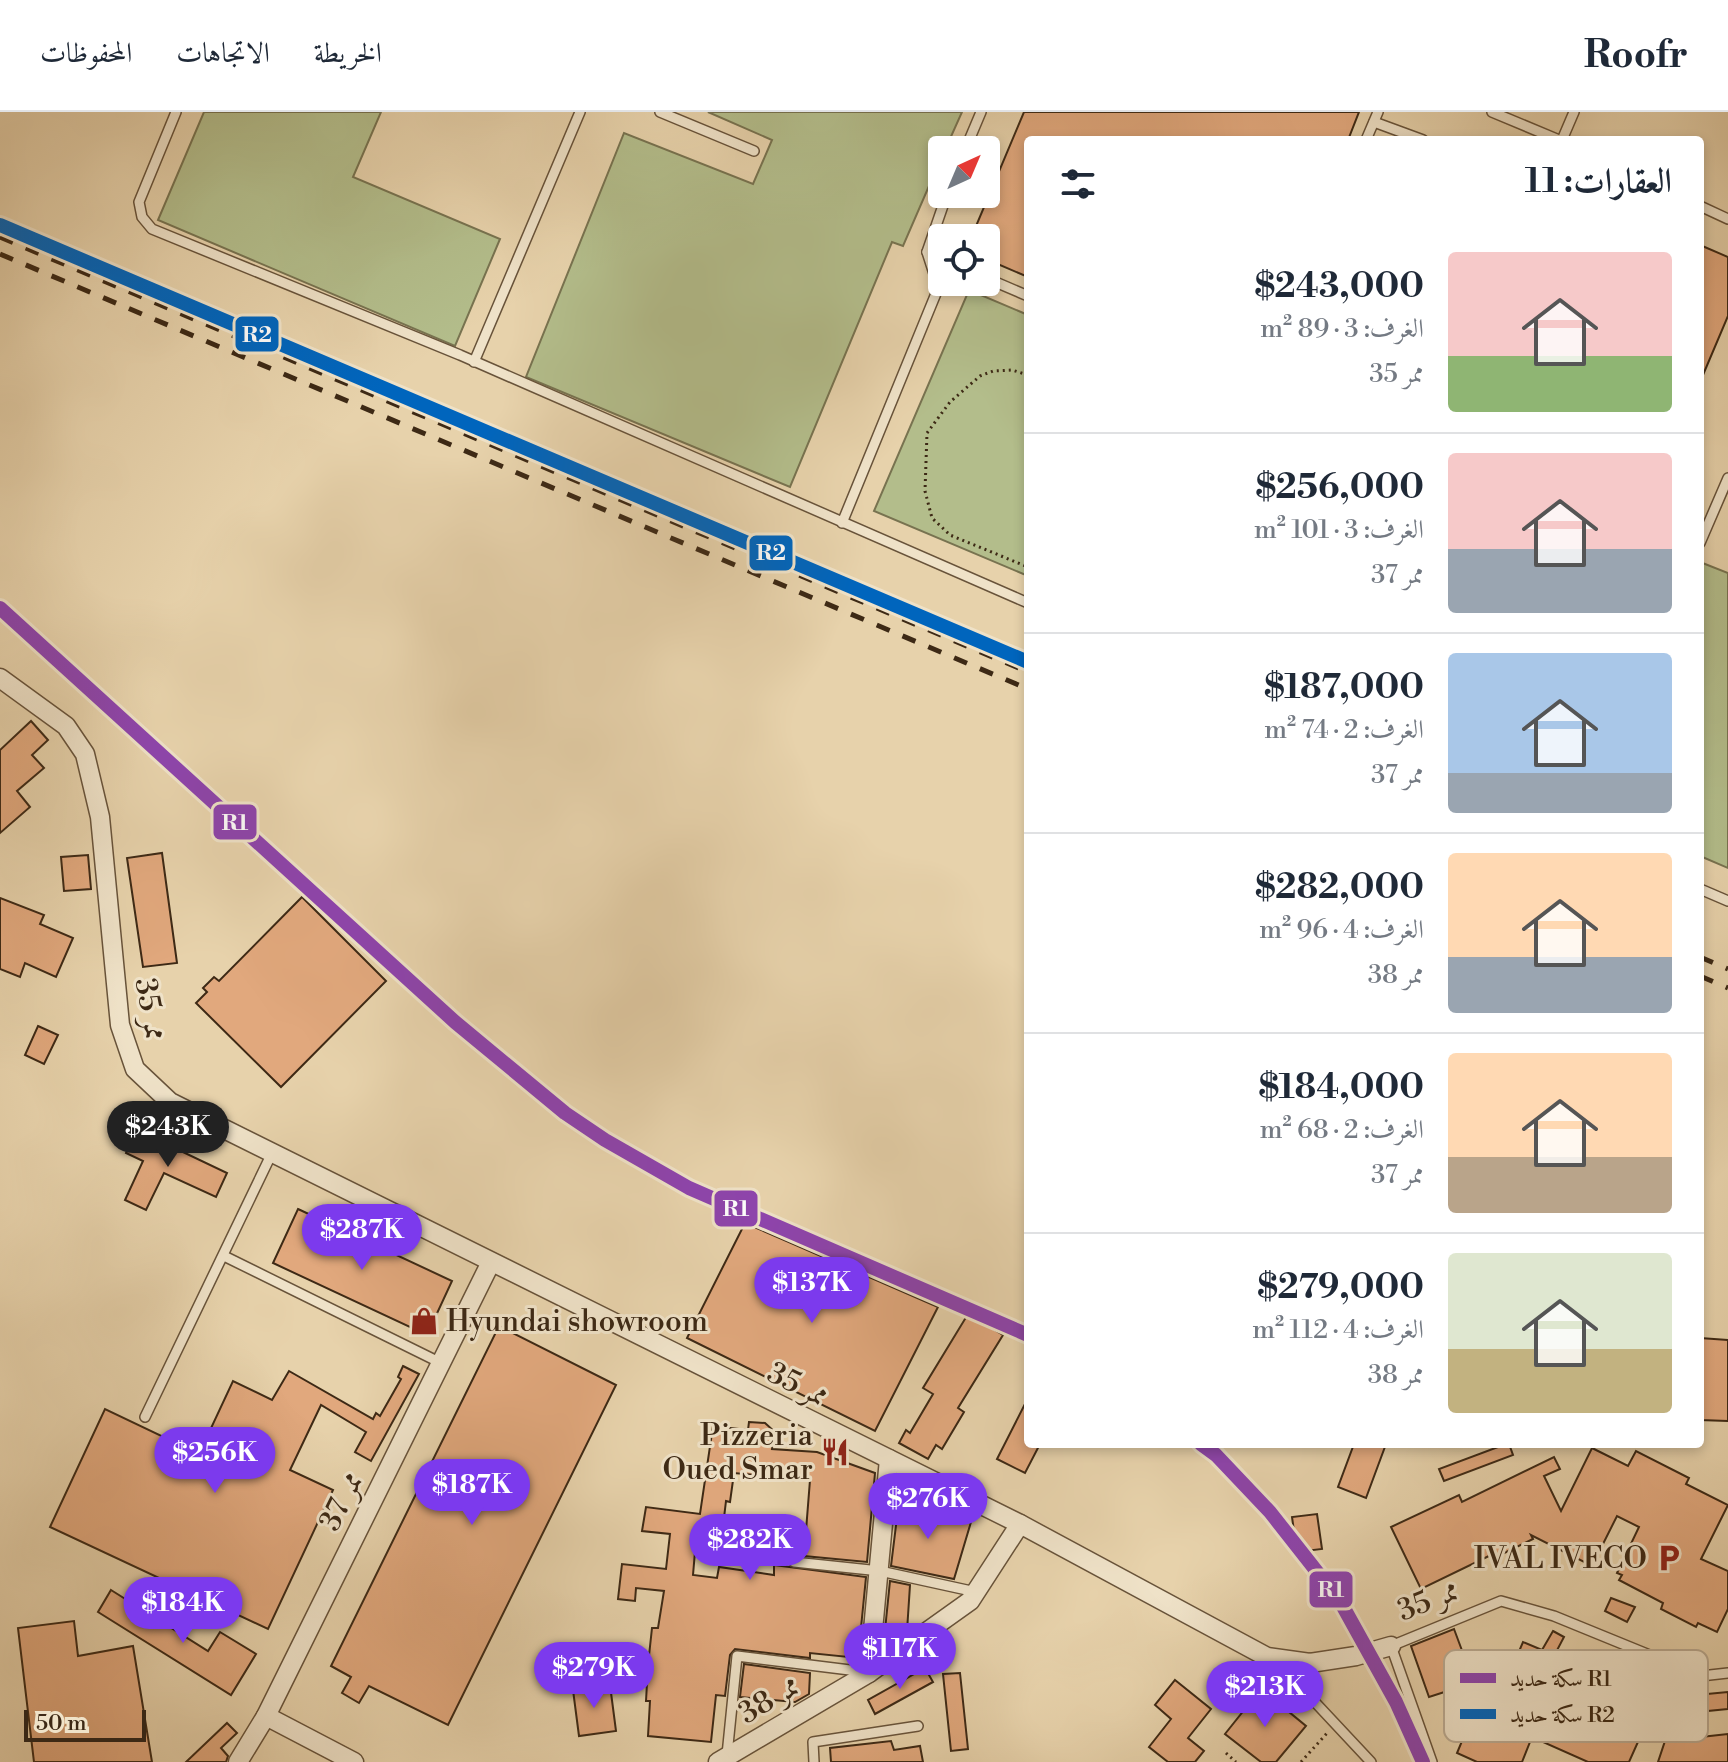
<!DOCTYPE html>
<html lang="ar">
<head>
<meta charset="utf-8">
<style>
  :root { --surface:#fff; --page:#f6f6f7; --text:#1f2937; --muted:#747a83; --line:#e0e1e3; --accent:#7c3aed }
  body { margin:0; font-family:"Libre Bodoni",Amiri,serif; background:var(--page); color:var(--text); direction:rtl; height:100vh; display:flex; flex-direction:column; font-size:30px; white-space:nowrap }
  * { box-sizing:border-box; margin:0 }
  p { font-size:26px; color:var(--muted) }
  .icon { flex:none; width:44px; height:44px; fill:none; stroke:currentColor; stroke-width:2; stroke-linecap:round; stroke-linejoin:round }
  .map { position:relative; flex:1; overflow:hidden; direction:ltr }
  .details { position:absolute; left:1024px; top:24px; width:680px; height:1312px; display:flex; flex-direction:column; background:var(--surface); border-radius:8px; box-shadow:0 4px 12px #0003; direction:rtl }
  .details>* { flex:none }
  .needle { width:52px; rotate:44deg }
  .controls { position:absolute; left:928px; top:24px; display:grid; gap:16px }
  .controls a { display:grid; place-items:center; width:72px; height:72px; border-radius:8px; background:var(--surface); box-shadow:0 4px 12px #0003; font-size:40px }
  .scale { position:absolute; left:24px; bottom:20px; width:122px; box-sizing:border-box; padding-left:8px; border:4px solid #3d2915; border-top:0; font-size:22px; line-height:28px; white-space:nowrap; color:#3d2915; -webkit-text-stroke:6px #efe2c8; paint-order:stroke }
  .price { position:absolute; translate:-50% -68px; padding:0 18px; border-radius:28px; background:var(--accent); color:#fff; font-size:26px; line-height:52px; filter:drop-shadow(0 2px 4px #0008) }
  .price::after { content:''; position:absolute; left:50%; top:48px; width:24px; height:18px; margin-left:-12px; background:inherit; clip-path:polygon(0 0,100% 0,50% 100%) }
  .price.current { background:#222; color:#fff }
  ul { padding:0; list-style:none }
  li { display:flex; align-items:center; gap:24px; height:200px; padding:0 32px }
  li+li { border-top:2px solid var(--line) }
  li span { display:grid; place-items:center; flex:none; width:224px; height:160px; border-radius:8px; color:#555 }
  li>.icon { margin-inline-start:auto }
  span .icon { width:96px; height:96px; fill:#fffc; stroke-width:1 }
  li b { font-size:34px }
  h2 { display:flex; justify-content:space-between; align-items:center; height:96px; padding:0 32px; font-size:34px }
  header { display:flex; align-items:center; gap:48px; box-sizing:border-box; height:112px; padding:0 40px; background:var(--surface); border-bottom:2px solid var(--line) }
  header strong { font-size:38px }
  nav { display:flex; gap:44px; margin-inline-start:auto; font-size:28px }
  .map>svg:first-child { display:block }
</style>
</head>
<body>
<header>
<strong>Roofr</strong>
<nav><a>الخريطة</a><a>الاتجاهات</a><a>المحفوظات</a></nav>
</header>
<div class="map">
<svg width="1728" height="1650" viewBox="0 0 1728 1650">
  <rect width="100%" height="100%" fill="#e7d2ab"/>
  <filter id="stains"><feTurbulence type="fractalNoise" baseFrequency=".0025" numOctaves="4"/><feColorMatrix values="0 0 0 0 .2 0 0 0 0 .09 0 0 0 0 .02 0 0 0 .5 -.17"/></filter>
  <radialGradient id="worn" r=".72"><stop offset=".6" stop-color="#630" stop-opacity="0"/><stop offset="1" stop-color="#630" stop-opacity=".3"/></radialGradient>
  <g fill="#b3bd8b" stroke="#787350" stroke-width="2">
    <path d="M204,0H381L353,65L500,127L455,234L158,108Z"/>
    <path d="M708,0H962L945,38H942V44L903,134L892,130L790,375L526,265L624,21L753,72L772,28Z"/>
    <path d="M969,178L1028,203V464L874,399Z"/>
    <path d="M1700,450L1728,461V756L1700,744Z"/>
  </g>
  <g fill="#e1a87d" stroke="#3d2915" stroke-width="2">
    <path d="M1024,0H1359L1348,28H1028V165L986,147V126H971Z"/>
    <path d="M1700,133L1728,145V204L1700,270Z"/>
    <path d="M31,609L48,628L32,643L44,656L17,679L30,695L0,721V638Z"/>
    <path d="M162,741L177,851L143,855L127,746Z"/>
    <path d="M88,743L91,777L64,779L61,745Z"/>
    <path d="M302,785L386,869L281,975L196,891L207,880L203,876L214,865L219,869Z"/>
    <path d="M0,786L44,803L40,812L73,826L56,865L25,851L20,865L0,857Z"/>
    <path d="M38,914L58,923L44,952L25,943Z"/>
    <path d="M142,1017L168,1027L166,1032L227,1061L216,1085L164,1061L146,1098L125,1088L143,1049L126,1041L131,1029L136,1031Z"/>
    <path d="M298,1097L452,1169L427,1223L273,1151Z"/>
    <path d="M745,1111L938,1195L875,1319L687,1226Z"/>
    <path d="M968,1202L1003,1223L958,1296L964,1300L942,1337L936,1333L928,1347L899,1331L906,1318L910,1321L933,1282L923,1276Z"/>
    <path d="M499,1214L616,1273L448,1613L369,1574L359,1591L342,1581L351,1565L331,1554Z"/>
    <path d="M1700,1226L1728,1228V1309L1700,1308Z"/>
    <path d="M403,1254L419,1262L371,1349L355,1340L366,1320L321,1293L290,1358L333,1378L268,1517L50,1415L105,1297L199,1342L233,1269L272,1288L289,1259L373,1307L376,1301L380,1304L401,1267L398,1265Z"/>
    <path d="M1028,1286V1332H1040L1025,1361L997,1347Z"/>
    <path d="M749,1310L765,1311L775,1320L772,1337L817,1340L875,1361L867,1450L804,1444L810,1368L734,1361L730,1390L726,1389L721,1431L696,1428L693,1463L717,1466L719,1455L774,1463V1453L866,1465L858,1546L810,1541V1546L735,1537L730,1543L725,1584L716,1583L711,1630L648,1624L650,1589H646L648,1553L652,1516H658L664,1479L636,1476L635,1489L618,1487L622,1452L666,1457L670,1422L642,1419L646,1395L700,1402L713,1314L748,1318Z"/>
    <path d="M1354,1332H1386L1366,1386L1338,1375Z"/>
    <path d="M1506,1332H1509L1513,1343L1444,1369L1439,1357Z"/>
    <path d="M1592,1336L1628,1354L1636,1339L1689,1366L1686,1372L1728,1393L1701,1447L1728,1459V1497L1717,1520L1698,1511L1696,1515L1661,1497L1663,1491L1619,1468L1622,1463L1617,1461L1639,1415L1617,1404L1592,1454L1531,1423L1533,1427L1494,1446L1493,1442L1421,1477L1391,1415L1459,1383L1462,1390L1554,1345L1560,1357L1544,1364L1561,1399Z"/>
    <path d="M899,1389L927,1395L971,1410L954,1467L891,1454Z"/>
    <path d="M1317,1402L1322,1437L1297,1440L1292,1405Z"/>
    <path d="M890,1469L910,1473L907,1519L885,1518Z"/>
    <path d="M111,1478L208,1539L220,1520L256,1542L231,1583L98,1500Z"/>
    <path d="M1611,1486L1635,1495L1627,1510L1605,1499Z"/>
    <path d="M74,1509L78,1544L133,1534L152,1650H34L18,1516Z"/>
    <path d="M1454,1517L1470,1560L1460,1563L1463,1574L1429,1585L1411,1534Z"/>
    <path d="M1553,1519L1564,1525L1554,1544L1588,1559L1591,1552L1604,1558L1610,1544L1641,1558L1635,1572L1659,1583L1629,1650H1588L1532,1625L1522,1650H1477L1457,1641L1472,1605L1488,1612L1523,1530L1542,1538Z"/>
    <path d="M744,1552L810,1561L809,1582L795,1590L740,1585Z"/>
    <path d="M925,1556L933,1570L875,1602L868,1588Z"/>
    <path d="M960,1561L968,1637L951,1639L943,1562Z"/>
    <path d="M1175,1568L1211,1597L1188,1626L1204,1639L1195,1650H1168L1149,1635L1171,1607L1155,1593Z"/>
    <path d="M610,1573L616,1619L579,1624L573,1578Z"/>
    <path d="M1261,1577L1306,1614L1276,1650H1261L1225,1622Z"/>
    <path d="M1688,1577L1707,1582L1728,1580V1597L1708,1599L1705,1608L1683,1603Z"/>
    <path d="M227,1611L237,1621L221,1636L228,1644L226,1650H186Z"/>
    <path d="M1728,1622V1650H1658L1665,1629Z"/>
    <path d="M891,1629L894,1638L920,1634L923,1650H831L830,1636Z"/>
  </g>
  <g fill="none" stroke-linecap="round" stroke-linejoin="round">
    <defs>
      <g id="service">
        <path d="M176,0L139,90L142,105L152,117L460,243L1028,491"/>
        <path d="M660,0L754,39"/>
        <path d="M1492,0L1559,28"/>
        <path d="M1374,10L1423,28"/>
        <path d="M1366,28L1378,0"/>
        <path d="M1562,28L1574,0"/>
        <path d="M965,38L981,0"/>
        <path d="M1700,94L1728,107"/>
        <path d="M927,140L942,147"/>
        <path d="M986,166L1028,184"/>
        <path d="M474,250L580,0"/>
        <path d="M842,411L937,179L936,168L927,140L947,82"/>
        <path d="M1700,431L1728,366"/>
        <path d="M1700,777L1728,789"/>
        <path d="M224,1144L441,1251"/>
        <path d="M145,1305L272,1041"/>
        <path d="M794,1450L880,1459L976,1480"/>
        <path d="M1310,1551L1312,1587L1371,1650"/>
        <path d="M727,1643L737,1544L866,1560"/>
        <path d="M814,1650L813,1630L918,1614"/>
        <path d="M1432,1650L1391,1534L1501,1489L1554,1504L1701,1564L1728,1561"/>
      </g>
      <g id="minor">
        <path d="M0,566L66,614L85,642L100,705L120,913L135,957L170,990L1020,1412L1267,1545L1310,1551L1356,1544L1391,1534"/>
        <path d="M869,1561L889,1347"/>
        <path d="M266,1604L354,1650"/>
        <path d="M238,1650L266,1604L491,1150"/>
        <path d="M718,1650L869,1561L970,1489L1020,1412"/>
      </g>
    </defs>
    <use href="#service" stroke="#68533a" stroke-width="12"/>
    <use href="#minor" stroke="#68533a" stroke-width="21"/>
    <g stroke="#3d2915" stroke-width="3" stroke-dasharray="2 4" stroke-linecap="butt">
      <path d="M1028,263L1012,258L993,259L980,264L950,290L927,321L925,379L932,406L950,423L1028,455"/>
      <path d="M1226,1641L1236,1650"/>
      <path d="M1301,1650L1328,1620"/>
    </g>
    <use href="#service" stroke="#efe2c8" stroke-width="9"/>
    <use href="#minor" stroke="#efe2c8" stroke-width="18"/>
    <g stroke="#3d2915" stroke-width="5" stroke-dasharray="14 14" stroke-linecap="butt">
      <path d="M0,125L1028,560"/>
      <path d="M0,142L1028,577"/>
      <path d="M1700,845L1728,857"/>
      <path d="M1700,864L1728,876"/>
    </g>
    <defs>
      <g id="rail-1">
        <path d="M0,496L455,910L565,1001L605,1028L689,1076L1028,1223"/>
        <path d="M1201,1332L1216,1343L1270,1400L1340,1489L1396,1590L1423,1650"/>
      </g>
      <path id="rail-2" d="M0,113L1028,550"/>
    </defs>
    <use href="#rail-1" stroke="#efe2c8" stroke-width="20"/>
    <use href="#rail-2" stroke="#efe2c8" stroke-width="20"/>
    <use href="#rail-1" stroke="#8e44ad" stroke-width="14"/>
    <use href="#rail-2" stroke="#0065bd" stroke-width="14"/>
  </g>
  <defs>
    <symbol id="shop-bare" viewBox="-9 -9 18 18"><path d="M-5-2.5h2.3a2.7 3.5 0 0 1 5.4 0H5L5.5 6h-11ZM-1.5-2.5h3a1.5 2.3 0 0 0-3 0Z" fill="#8f2418" stroke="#efe2c8" stroke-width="2.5" paint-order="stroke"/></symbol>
    <symbol id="restaurant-bare" viewBox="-9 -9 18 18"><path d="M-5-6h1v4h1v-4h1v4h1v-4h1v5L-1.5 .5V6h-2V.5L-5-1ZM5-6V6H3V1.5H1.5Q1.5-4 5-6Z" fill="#8f2418" stroke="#efe2c8" stroke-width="2.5" paint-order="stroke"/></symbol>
    <symbol id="parking-bare" viewBox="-9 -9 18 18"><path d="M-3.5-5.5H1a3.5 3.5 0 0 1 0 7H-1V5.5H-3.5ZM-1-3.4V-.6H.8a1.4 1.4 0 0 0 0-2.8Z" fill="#8f2418" stroke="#efe2c8" stroke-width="2.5" paint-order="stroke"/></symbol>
  </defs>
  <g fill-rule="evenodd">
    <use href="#shop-bare" x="404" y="1189" width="40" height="40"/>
    <use href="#restaurant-bare" x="815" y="1320" width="40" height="40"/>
    <use href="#parking-bare" x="1649" y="1426" width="40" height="40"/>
  </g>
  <g text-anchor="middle" stroke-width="6" stroke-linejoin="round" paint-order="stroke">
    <g font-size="30" fill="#3d2915" stroke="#efe2c8">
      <text transform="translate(151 897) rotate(79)" y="10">ممر 35</text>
      <text transform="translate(798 1272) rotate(26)" y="10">ممر 35</text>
      <text transform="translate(341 1389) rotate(-64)" y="10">ممر 37</text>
      <text transform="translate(1428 1488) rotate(-22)" y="10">ممر 35</text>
      <text transform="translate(769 1587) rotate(-31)" y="10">ممر 38</text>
    </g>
    <g font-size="30" fill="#3d2915" stroke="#efe2c8" text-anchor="end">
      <text x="446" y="1219" text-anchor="start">Hyundai showroom</text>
      <text x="813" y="1333">Pizzeria<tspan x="813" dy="34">Oued Smar</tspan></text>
      <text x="1647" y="1456">IVAL IVECO</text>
    </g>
  </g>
  <rect x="1444" y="1538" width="264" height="92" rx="12" fill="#efe2c8" stroke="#baaa92" stroke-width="2"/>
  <rect x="1460" y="1561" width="36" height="10" fill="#8e44ad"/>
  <rect x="1460" y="1597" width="36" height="10" fill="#0065bd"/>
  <g font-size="22" fill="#3d2915">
    <text x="1510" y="1574">سكة حديد R1</text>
    <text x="1510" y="1610">سكة حديد R2</text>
  </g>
  <g stroke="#efe2c8" stroke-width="3">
    <rect x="234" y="203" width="46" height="38" rx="8" fill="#0065bd"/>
    <rect x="748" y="422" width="46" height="38" rx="8" fill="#0065bd"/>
    <rect x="212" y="691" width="46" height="38" rx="8" fill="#8e44ad"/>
    <rect x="713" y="1077" width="46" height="39" rx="8" fill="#8e44ad"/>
    <rect x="1308" y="1458" width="46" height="39" rx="8" fill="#8e44ad"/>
  </g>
  <g font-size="22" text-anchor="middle" font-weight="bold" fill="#fff">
    <text x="257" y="230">R2</text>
    <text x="771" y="448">R2</text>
    <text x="235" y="718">R1</text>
    <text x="736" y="1104">R1</text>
    <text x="1331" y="1485">R1</text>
  </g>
  <rect width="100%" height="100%" filter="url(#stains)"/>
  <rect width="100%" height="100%" fill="url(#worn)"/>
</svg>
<div class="controls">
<a><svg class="needle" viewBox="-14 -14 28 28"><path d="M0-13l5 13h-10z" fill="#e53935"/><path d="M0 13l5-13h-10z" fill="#747a83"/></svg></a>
<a><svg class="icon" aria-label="locate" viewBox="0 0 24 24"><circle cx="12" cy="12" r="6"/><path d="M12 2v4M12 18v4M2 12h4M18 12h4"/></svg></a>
</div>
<div class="scale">50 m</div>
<b class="price current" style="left:168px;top:1057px">$243K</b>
<b class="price" style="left:362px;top:1160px">$287K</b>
<b class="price" style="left:812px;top:1213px">$137K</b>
<b class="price" style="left:215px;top:1383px">$256K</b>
<b class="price" style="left:472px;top:1415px">$187K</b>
<b class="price" style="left:928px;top:1429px">$276K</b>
<b class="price" style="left:750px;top:1470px">$282K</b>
<b class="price" style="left:183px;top:1533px">$184K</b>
<b class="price" style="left:900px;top:1579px">$117K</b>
<b class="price" style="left:594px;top:1598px">$279K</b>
<b class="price" style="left:1265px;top:1617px">$213K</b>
<section class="details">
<h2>العقارات: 11<svg class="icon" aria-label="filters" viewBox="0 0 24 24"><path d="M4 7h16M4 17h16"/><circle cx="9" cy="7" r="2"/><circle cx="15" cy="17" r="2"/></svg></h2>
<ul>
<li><span style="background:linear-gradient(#f6c9c9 65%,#8fb573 0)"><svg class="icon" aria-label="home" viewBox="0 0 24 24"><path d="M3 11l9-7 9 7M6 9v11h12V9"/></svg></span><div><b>$243,000</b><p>الغرف: 3 · 89 m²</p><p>ممر 35</p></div></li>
<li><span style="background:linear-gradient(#f6c9c9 60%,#9aa5b1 0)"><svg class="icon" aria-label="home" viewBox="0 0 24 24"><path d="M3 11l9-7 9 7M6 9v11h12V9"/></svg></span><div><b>$256,000</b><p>الغرف: 3 · 101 m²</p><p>ممر 37</p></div></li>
<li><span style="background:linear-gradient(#a9c7e8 75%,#9aa5b1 0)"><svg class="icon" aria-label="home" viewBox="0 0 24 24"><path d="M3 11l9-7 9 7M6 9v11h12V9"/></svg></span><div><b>$187,000</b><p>الغرف: 2 · 74 m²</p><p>ممر 37</p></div></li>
<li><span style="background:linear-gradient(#ffd9b3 65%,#9aa5b1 0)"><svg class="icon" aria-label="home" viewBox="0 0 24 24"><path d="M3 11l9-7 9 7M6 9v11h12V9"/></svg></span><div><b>$282,000</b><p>الغرف: 4 · 96 m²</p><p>ممر 38</p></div></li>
<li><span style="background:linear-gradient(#ffd9b3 65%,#b9a48a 0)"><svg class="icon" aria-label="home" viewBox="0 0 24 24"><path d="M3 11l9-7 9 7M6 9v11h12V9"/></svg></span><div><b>$184,000</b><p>الغرف: 2 · 68 m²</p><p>ممر 37</p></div></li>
<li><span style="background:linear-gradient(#dfe7d0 60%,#c2b280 0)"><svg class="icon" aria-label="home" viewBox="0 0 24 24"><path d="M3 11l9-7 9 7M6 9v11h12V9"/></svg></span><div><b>$279,000</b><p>الغرف: 4 · 112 m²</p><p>ممر 38</p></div></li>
</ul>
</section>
</div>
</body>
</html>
